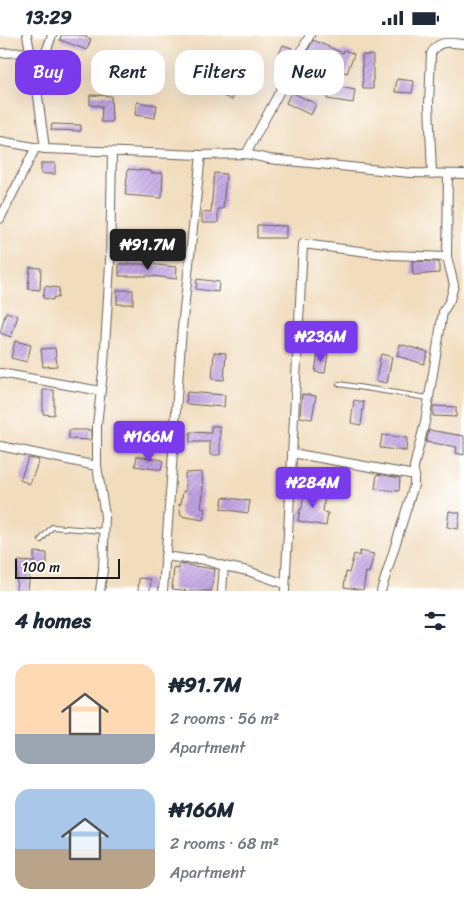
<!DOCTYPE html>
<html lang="en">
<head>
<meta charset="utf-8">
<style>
  :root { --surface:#fff; --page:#f2f2f3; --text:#1f2937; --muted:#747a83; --accent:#7c3aed }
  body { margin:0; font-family:Sriracha,sans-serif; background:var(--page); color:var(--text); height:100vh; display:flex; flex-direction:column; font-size:19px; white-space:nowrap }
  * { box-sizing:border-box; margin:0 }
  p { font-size:16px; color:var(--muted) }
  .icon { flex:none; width:28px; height:28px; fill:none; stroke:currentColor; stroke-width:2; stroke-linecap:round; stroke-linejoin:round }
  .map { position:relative; height:556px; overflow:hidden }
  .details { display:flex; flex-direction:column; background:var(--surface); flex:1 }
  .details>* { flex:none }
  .banner { position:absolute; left:15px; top:15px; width:435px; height:45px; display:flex; gap:10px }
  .scale { position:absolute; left:15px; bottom:12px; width:105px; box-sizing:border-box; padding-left:5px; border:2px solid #1c1c1c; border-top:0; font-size:14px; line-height:18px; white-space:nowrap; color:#1c1c1c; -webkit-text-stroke:4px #fff; paint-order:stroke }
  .price { position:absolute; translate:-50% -42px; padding:0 11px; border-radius:5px; background:var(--accent); color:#fff; font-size:16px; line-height:32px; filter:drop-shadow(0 1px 2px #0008) }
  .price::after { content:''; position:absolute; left:50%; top:30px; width:15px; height:11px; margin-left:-8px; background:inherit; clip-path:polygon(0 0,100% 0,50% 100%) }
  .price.selected { background:#222; color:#fff }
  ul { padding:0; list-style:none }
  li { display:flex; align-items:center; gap:15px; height:125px; padding:0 15px }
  li span { display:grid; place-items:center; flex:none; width:140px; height:100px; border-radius:15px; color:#555 }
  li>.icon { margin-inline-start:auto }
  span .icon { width:60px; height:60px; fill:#fffc; stroke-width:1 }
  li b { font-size:21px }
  h2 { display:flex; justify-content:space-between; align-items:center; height:60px; padding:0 15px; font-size:21px }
  .tag { padding:0 18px; border-radius:15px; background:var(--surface); box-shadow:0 5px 20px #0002; font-size:18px; line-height:45px }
  .tag.selected { background:var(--accent); color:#fff }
  .status { display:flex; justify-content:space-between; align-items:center; height:35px; padding:0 25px; background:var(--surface); direction:ltr }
  .status svg { height:14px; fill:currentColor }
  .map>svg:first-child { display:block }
</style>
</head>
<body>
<div class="status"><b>13:29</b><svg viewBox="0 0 49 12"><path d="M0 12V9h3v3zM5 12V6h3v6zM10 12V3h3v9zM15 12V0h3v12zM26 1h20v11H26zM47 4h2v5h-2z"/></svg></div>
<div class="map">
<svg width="464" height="556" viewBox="0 0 464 556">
  <defs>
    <pattern id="building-hatch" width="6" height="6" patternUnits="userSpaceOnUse" patternTransform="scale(1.25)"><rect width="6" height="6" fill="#c0a2e2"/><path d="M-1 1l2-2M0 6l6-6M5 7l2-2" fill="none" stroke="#a48bc1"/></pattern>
  </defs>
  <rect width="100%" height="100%" fill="#fff"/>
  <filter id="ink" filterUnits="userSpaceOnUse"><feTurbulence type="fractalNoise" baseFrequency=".02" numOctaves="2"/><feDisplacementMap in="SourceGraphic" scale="10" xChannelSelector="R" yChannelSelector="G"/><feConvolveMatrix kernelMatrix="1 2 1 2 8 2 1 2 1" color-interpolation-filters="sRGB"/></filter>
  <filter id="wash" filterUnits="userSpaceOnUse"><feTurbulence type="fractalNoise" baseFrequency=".0096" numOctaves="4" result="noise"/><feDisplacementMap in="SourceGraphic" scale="20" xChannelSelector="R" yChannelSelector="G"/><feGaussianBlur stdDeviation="1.12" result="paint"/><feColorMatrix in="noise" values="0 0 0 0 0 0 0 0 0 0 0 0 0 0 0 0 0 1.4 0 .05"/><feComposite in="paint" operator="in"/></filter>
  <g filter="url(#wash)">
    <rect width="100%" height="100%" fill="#f1dcbc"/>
    <g id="blocks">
      <g fill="url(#building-hatch)">
        <path d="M61,0H81L91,4L87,15L60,5Z"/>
        <path d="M313,5L343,18L344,15L354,19L347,38L331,32L323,50L296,38Z"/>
        <path d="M283,10L292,13L284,32L275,28Z"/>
        <path d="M362,20H373V54H363Z"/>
        <path d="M74,27V42L57,43L55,56L46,54V35L48,29Z"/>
        <path d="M234,35L243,40L232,65L223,61Z"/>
        <path d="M397,44L414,46L412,58L395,57Z"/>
        <path d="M329,50L355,55L353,68L327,64Z"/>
        <path d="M291,57L316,69L311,80L286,68Z"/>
        <path d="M90,60L111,61L112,87H101L102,71L90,70Z"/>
        <path d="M137,67L157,70L155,83L135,80Z"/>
        <path d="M52,89L81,90V96L51,95Z"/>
        <rect x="41" y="128" width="14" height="11"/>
        <path d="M128,134L151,136V138H163L162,163L125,160Z"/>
        <path d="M214,138L226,139L223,174H218V188H202V177L211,178Z"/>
        <path d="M257,190L286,191V203H257Z"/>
        <path d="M412,226L439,227V238L413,240Z"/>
        <path d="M119,229H148L177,232L176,244L151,241H119Z"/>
        <path d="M30,232L41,233L40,255L28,254Z"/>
        <path d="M197,244L219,247L218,257L196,254Z"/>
        <path d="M45,251L59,253L58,263L53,262V265L43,263Z"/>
        <rect x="117" y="255" width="16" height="14"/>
        <path d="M6,277L18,281L11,302L0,298Z"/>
        <path d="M15,306L31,310L27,327L11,323Z"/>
        <path d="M400,309L428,317L424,329L397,321Z"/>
        <path d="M55,313L57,331L43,332L41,314Z"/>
        <path d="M214,317L226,318L224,345L212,344Z"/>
        <path d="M318,318L328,319L325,338L315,337Z"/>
        <path d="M381,319L392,322L387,348L376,346Z"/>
        <path d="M43,355H54V380L43,379Z"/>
        <path d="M187,357L225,360L224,372L186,369Z"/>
        <path d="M302,359L316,361L312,384L300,382Z"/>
        <path d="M354,365L364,367L361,390L351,388Z"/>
        <path d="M433,371L456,372V382L433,381Z"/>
        <path d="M211,391H220V420H210V407H190V397L211,398Z"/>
        <path d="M69,395H91V405L69,404Z"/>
        <path d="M429,395L464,401V420L456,418L457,412L426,407Z"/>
        <path d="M382,400L407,403L406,416L380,413Z"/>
        <path d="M137,421L163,425L161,435L135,431Z"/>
        <path d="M28,423L39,425L30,449L20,445Z"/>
        <path d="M332,433H343L342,452L331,451Z"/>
        <path d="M202,437L203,459L201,473L205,474L203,485L181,481L179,469H181L183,456H186L185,438Z"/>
        <path d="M377,439L400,443L399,456L375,454Z"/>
        <path d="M304,457L325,459L323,477L328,478L326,491L298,486L300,474H302Z"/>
        <path d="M223,462L250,466L248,478L221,474Z"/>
        <path d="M449,476L460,478L458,494L447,492Z"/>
        <path d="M360,516L374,519L369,538L366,537L363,555L344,552L346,537L349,538L354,519L359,521Z"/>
        <path d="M34,517L47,518V536H30L28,556L16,555L18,526L34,527Z"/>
        <path d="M179,529L215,534L211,556H188L172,554L174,533L179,534Z"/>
        <path d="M139,543L151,544L150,556H138Z"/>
      </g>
    </g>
  </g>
  <g filter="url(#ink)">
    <use href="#blocks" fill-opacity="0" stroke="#675f54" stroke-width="1"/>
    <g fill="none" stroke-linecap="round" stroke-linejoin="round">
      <defs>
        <g id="service">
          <path d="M339,349L428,363"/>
          <path d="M41,505L52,492L104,496"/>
        </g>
        <g id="minor">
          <path d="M27,0L36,46L45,114"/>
          <path d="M0,18L31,17"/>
          <path d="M37,43L52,0"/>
          <path d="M0,106L45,114L201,120L246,119L269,124L410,138L464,139"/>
          <path d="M246,119L310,0"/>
          <path d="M432,139L429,69L431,19C438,4 450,8 464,9"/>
          <path d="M0,184L36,112"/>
          <path d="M0,338L101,356"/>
          <path d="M0,411L97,431V390L104,328L110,229L112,117"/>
          <path d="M292,418L415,440"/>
          <path d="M97,431L105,481L103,535L100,556"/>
          <path d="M165,521L186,524H201L224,531"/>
          <path d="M163,556L182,293L201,120"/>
          <path d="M222,556L224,531L248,536L285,549"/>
          <path d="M285,556L303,209L392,220L447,222"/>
          <path d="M381,556L414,450V432L425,387L443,277L450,265L454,250L447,222L448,139"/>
        </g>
      </defs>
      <use href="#service" stroke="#675f54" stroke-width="6"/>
      <use href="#minor" stroke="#675f54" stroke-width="10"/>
      <use href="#service" stroke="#fff" stroke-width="4"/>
      <use href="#minor" stroke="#fff" stroke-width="8"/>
    </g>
  </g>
</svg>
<div class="scale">100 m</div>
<b class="price selected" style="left:148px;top:236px">₦91.7M</b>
<b class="price" style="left:321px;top:328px">₦236M</b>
<b class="price" style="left:149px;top:428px">₦166M</b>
<b class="price" style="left:313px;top:474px">₦284M</b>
<div class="banner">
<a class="tag selected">Buy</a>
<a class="tag">Rent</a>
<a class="tag">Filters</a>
<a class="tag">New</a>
</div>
</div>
<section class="details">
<h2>4 homes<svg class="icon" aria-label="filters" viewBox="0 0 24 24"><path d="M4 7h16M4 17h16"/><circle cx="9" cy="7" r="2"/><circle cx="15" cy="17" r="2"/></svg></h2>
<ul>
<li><span style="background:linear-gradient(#ffd9b3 70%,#9aa5b1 0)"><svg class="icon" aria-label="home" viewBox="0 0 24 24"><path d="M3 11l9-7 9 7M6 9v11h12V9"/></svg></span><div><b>₦91.7M</b><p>2 rooms · 56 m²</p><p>Apartment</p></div></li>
<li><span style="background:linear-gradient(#a9c7e8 60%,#b9a48a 0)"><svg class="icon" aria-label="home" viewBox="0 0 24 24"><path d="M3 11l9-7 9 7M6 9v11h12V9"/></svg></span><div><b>₦166M</b><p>2 rooms · 68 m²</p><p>Apartment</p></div></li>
</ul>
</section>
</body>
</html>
